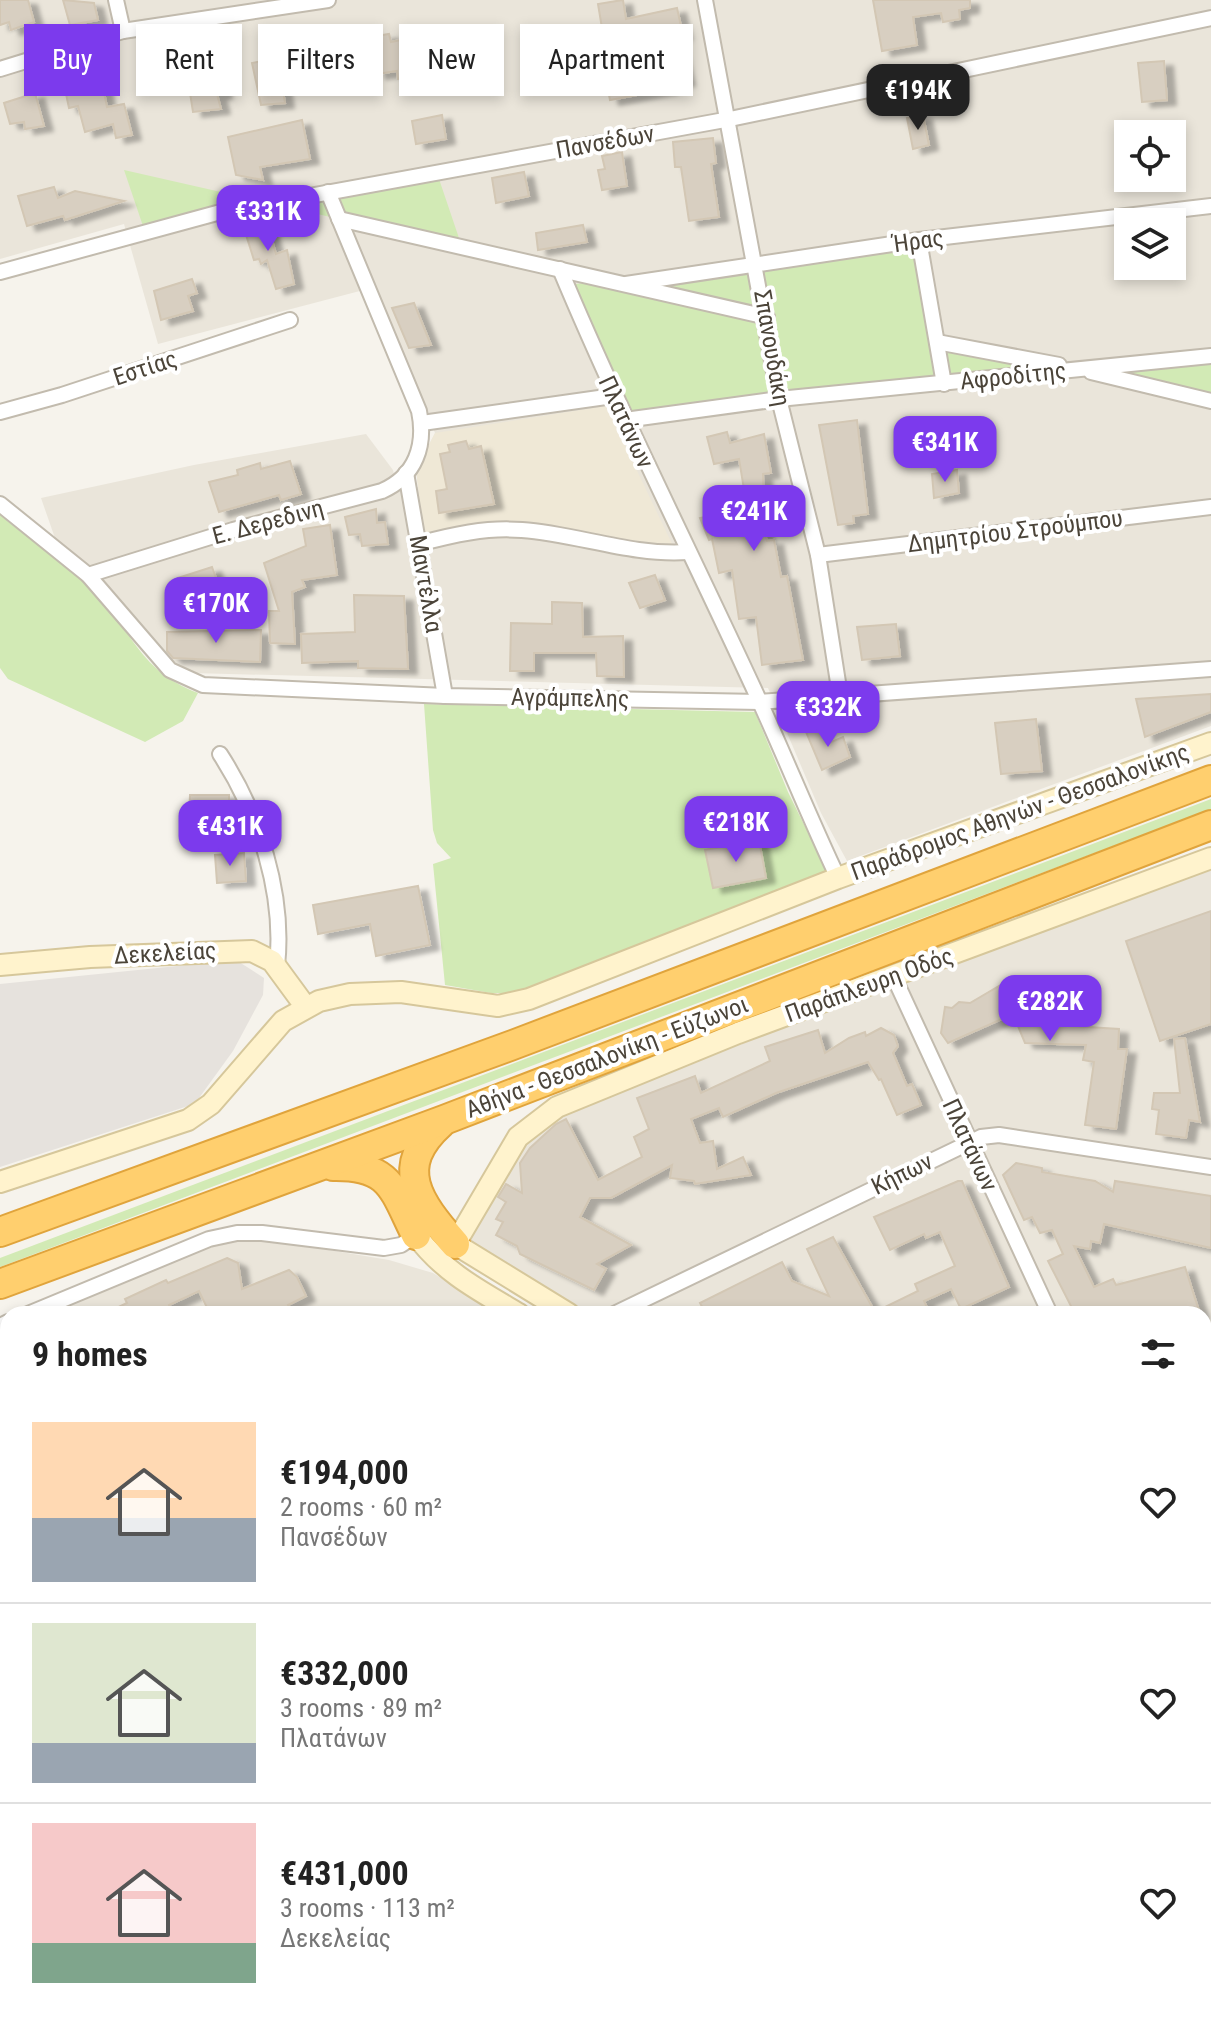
<!DOCTYPE html>
<html lang="en">
<head>
<meta charset="utf-8">
<style>
  :root { --surface:#fff; --page:#f6f6f6; --text:#222; --muted:#767676; --line:#e0e0e0; --accent:#7c3aed }
  body { margin:0; font-family:"Roboto Condensed",sans-serif; background:var(--page); color:var(--text); height:100vh; display:flex; flex-direction:column; font-size:30px; white-space:nowrap }
  * { box-sizing:border-box; margin:0 }
  p { font-size:26px; color:var(--muted) }
  .icon { flex:none; width:44px; height:44px; fill:none; stroke:currentColor; stroke-width:2; stroke-linecap:round; stroke-linejoin:round }
  .map { position:relative; flex:1; overflow:hidden }
  .panel { position:absolute; left:0px; top:1306px; width:1212px; height:714px; display:flex; flex-direction:column; background:var(--surface); border-radius:24px 24px 0 0; box-shadow:0 4px 12px #0003 }
  .panel>* { flex:none }
  .banner { position:absolute; left:24px; top:24px; width:800px; height:72px; display:flex; gap:16px }
  .tools { position:absolute; left:1114px; top:120px; display:grid; gap:16px }
  .tools a { display:grid; place-items:center; width:72px; height:72px; border-radius:0px; background:var(--surface); box-shadow:0 4px 12px #0003; font-size:40px }
  .price { position:absolute; translate:-50% -68px; padding:0 18px; border-radius:16px; background:var(--accent); color:#fff; font-size:26px; line-height:52px; filter:drop-shadow(0 2px 4px #0008) }
  .price::after { content:''; position:absolute; left:50%; top:48px; width:24px; height:18px; margin-left:-12px; background:inherit; clip-path:polygon(0 0,100% 0,50% 100%) }
  .price.active { background:#222; color:#fff }
  ul { padding:0; list-style:none }
  li { display:flex; align-items:center; gap:24px; height:200px; padding:0 32px }
  li+li { border-top:2px solid var(--line) }
  li span { display:grid; place-items:center; flex:none; width:224px; height:160px; border-radius:0px; color:#555 }
  li>.icon { margin-inline-start:auto }
  span .icon { width:96px; height:96px; fill:#fffc; stroke-width:1 }
  li b { font-size:34px }
  h2 { display:flex; justify-content:space-between; align-items:center; height:96px; padding:0 32px; font-size:34px }
  .tag { padding:0 28px; border-radius:0px; background:var(--surface); box-shadow:0 4px 12px #0003; font-size:28px; line-height:72px }
  .tag.active { background:var(--accent); color:#fff }
  .map>svg:first-child { display:block }
</style>
</head>
<body>
<div class="map">
<svg width="1211" height="2019" viewBox="0 0 1211 2019">
  <defs>
    <filter id="shadow"><feDropShadow dx="9" dy="5" stdDeviation="2" flood-color="#0004"/></filter>
  </defs>
  <rect width="100%" height="100%" fill="#f6f3ec"/>
  <g fill="#eae5da" fill-rule="evenodd">
    <path d="M0,0H1211V726L847,861L821,813L768,688L192,673L167,657L56,541L41,498L194,465L366,434L393,470L398,492L418,487L416,470L435,433L375,287L158,344L124,224L0,259ZM1128,134H1172V178H1128ZM1128,222H1172V266H1128Z"/>
    <path d="M1211,866V1670H1204V1314H587L473,1246L470,1235L513,1159L533,1134L555,1119L694,1060Z"/>
    <path d="M239,1240H269L389,1260L433,1273L500,1314H43L204,1249Z"/>
    <path d="M8,1328V2012H1204V1731L1211,1740V2019H0V1332Z"/>
  </g>
  <path fill="#e6e2dd" d="M236,960L264,978L263,995L233,1051L199,1098L188,1106L0,1167V984Z"/>
  <path fill="#efe8d6" d="M606,406L673,546L657,549L519,521L462,526L424,536L416,470L435,433Z"/>
  <g fill="#d2eab5">
    <path d="M124,170L269,203L437,173L462,247L269,203L145,232Z"/>
    <path d="M919,240L937,342L1071,368L625,420L568,285Z"/>
    <path d="M1211,356V400L1083,369Z"/>
    <path d="M0,515C28,539 62,559 89,585C131,625 135,669 198,693L183,721L145,742L8,679L0,668Z"/>
    <path d="M424,704L755,712L788,792L827,871L517,993H491L445,985L433,864L451,858L437,843L433,830Z"/>
    <path d="M1211,799V809L0,1267V1258Z"/>
  </g>
  <path fill="#e5e3e0" d="M1204,1922H1211L1209,2002H1204Z"/>
  <g fill="#d8cfc1" stroke="#d3c7b4" stroke-width="2" fill-rule="evenodd" filter="url(#shadow)">
    <path d="M0,0H28L34,22L11,30L9,22L0,25Z"/>
    <path d="M63,0L94,3L98,20L70,25Z"/>
    <path d="M623,0L626,19L677,8L683,35L676,36L686,81L668,83L669,89L610,100L602,59L607,58L598,4ZM654,31L661,66L628,72L621,36Z"/>
    <path d="M873,0H970V8L959,10L960,19L943,22L941,13L913,17L917,45L882,51Z"/>
    <path d="M389,34L391,42L425,35L431,69L416,71L417,77L398,79L397,71L377,74L370,37Z"/>
    <path d="M278,58L285,103L261,105L252,63Z"/>
    <path d="M1164,61L1167,100L1142,102L1138,63Z"/>
    <path d="M199,64L201,74L219,71L223,94H217L221,109L193,112L186,67Z"/>
    <path d="M102,82L107,107L124,104L132,135L116,138L113,124L85,132L78,106L69,108L65,89Z"/>
    <path d="M35,93L44,126L25,129L24,122L10,124L4,103Z"/>
    <path d="M442,115L446,139L416,144L412,121Z"/>
    <path d="M923,115L929,145L913,149L907,118Z"/>
    <path d="M302,120L310,159L260,167L263,180L236,175L228,137Z"/>
    <path d="M713,138L716,163L711,164L719,217L689,221L681,167H675L673,142Z"/>
    <path d="M622,152L627,186L602,190L598,170L605,169L602,156Z"/>
    <path d="M524,172L529,196L496,203L492,178Z"/>
    <path d="M54,187L58,198L75,191L124,201L65,220L63,216L27,226L18,196Z"/>
    <path d="M252,217L258,230L268,226L276,254L287,250L294,284L276,289L267,260L261,264L259,259L254,260L241,219Z"/>
    <path d="M583,225L587,242L538,250L536,233Z"/>
    <path d="M192,279L197,293L188,296L193,311L161,320L154,291Z"/>
    <path d="M414,303L431,345L409,348L392,308Z"/>
    <path d="M857,420L868,514L853,516L854,523L838,525L819,425Z"/>
    <path d="M727,432L730,443L764,434L771,473L763,474L764,507H757L767,541L774,540L781,577L787,576L803,660L762,665L756,617L739,619L732,570L719,573L712,539L709,540L700,518L742,510L741,490L744,489L739,459L714,464L707,437Z"/>
    <path d="M466,441L469,449L481,446L494,504L439,513L436,491L447,489L440,454L450,452L448,445Z"/>
    <path d="M290,461L301,494L281,500L279,495L219,512L209,482L238,475L237,470L260,463L261,469Z"/>
    <path d="M957,470L959,493L934,498L932,474Z"/>
    <path d="M376,509L377,523L385,522L388,544L362,546L360,534L349,535L345,517Z"/>
    <path d="M330,525L337,575L302,580L305,587L292,592L295,644L270,643L269,611H279L264,563L306,546L303,529Z"/>
    <path d="M212,567L225,603L189,613L178,578Z"/>
    <path d="M655,575L665,600L640,608L629,583Z"/>
    <path d="M354,595L404,596L408,669L358,668V661L302,663L301,634L355,632Z"/>
    <path d="M552,602L582,603L583,637L623,636L624,677L597,676L596,653H534V671H510L511,623L552,624Z"/>
    <path d="M896,624L900,656L862,660L857,627Z"/>
    <path d="M261,630L260,662L173,658L167,651V632Z"/>
    <path d="M1211,694V712L1145,737L1136,699Z"/>
    <path d="M1036,719L1042,771L1001,774L995,723Z"/>
    <path d="M819,728L827,744L843,737L850,757L822,770L806,732Z"/>
    <path d="M190,795H229V817L189,816Z"/>
    <path d="M759,840L766,878L713,888L705,850Z"/>
    <path d="M244,853L246,881L217,883L215,855Z"/>
    <path d="M418,886L430,945L376,956L370,924L318,934L313,905Z"/>
    <path d="M1211,911V1024L1160,1041L1126,941Z"/>
    <path d="M1011,979L1025,1009L1046,1003L1056,1025L1119,1029L1118,1049H1127L1116,1129L1085,1125L1094,1062L1083,1060L1086,1045L1025,1043L1013,1014L948,1043L941,1033L945,1007L952,1008L959,1002L970,1003Z"/>
    <path d="M881,1028L894,1035L898,1046L893,1053L907,1086L912,1084L921,1105L897,1115L881,1079L879,1080L868,1062L776,1093L723,1117L719,1108L691,1119L700,1143L713,1141L717,1169L743,1157L751,1175L695,1184L694,1181L670,1178L672,1165L611,1198H590L580,1217L631,1245L597,1264L606,1269L594,1290L520,1254L517,1246L496,1235L503,1222L496,1219L506,1202L498,1197L506,1184L522,1193L520,1163L530,1148L556,1124L566,1119L598,1180L642,1157L634,1137L649,1129L637,1098L695,1076L701,1093L770,1061L765,1047L818,1030L825,1053L849,1038L865,1032L866,1036Z"/>
    <path d="M1185,1038L1200,1122L1189,1120L1186,1138L1156,1134L1159,1110L1152,1109L1154,1093H1180L1174,1039Z"/>
    <path d="M1016,1163L1042,1168V1172L1095,1181L1113,1192L1115,1181L1211,1196V1248L1104,1224L1100,1243L1091,1241L1090,1249L1074,1246L1094,1287L1113,1279L1116,1285L1185,1267L1200,1314H1075L1048,1261L1063,1254L1052,1230L1040,1233L1032,1217L1024,1220L1003,1175Z"/>
    <path d="M958,1181H962L1009,1287L961,1309L951,1289L924,1301L930,1314H706L700,1303L782,1262L792,1281L829,1296L807,1249L833,1237L875,1312L918,1291L915,1284L955,1266L940,1232L926,1238L924,1234L890,1250L874,1217Z"/>
    <path d="M227,1258L238,1263L242,1289L289,1270L297,1277L306,1296L288,1305L293,1314H210L199,1291L169,1305L173,1314H104L127,1303L125,1299L166,1280L168,1283Z"/>
  </g>
  <g fill="none" stroke-linecap="round" stroke-linejoin="round">
    <defs>
      <g id="minor">
        <path d="M116,0L123,31"/>
        <path d="M705,0L779,399L818,555L840,695"/>
        <path d="M0,69L123,31L328,0"/>
        <path d="M339,219L767,317"/>
        <path d="M919,240L944,384"/>
        <path d="M560,269C621,415 693,556 759,700C786,759 810,819 838,878"/>
        <path d="M0,272L217,213L730,119L1211,18"/>
        <path d="M626,284L919,240L1211,206"/>
        <path d="M937,342L1059,365"/>
        <path d="M1091,372L1211,401"/>
        <path d="M0,412L62,395L290,320"/>
        <path d="M625,420L779,399L1211,356"/>
        <path d="M422,423L613,396"/>
        <path d="M406,473L445,696"/>
        <path d="M0,504L88,575L170,670L203,685L445,696L760,702L1211,669"/>
        <path d="M418,544C452,535 486,527 522,530C578,534 631,556 688,552"/>
        <path d="M818,555L1211,507"/>
        <path d="M88,575L233,530L382,491C416,476 426,445 419,411L328,192"/>
        <path d="M220,754C259,814 285,894 277,966"/>
        <path d="M893,975L1050,1314"/>
        <path d="M28,1314L209,1239L237,1233H262L384,1248L401,1245L416,1235"/>
        <path d="M614,1314L981,1137L999,1135L1211,1167"/>
        <path d="M0,1326L8,1322"/>
        <path d="M1204,1338L1211,1336"/>
        <path d="M1204,1638L1211,1659"/>
        <path d="M1204,1810L1211,1807"/>
        <path d="M0,1818L8,1835"/>
        <path d="M0,1878L8,1874"/>
        <path d="M333,2012L336,2019"/>
        <path d="M1042,2012L1045,2019"/>
        <path d="M229,2019L243,2012"/>
        <path d="M766,2019L780,2012"/>
      </g>
      <g id="secondary">
        <path d="M0,965L90,957L252,951L272,961L305,1006"/>
        <path d="M0,1182L188,1120L211,1104L283,1021L319,1001L350,994L401,992L498,1006L529,999L838,878L1211,743"/>
        <path d="M416,1235C443,1272 480,1291 519,1314"/>
        <path d="M569,1314L455,1244L518,1137L557,1107L738,1033L1211,858"/>
        <path d="M1204,1693L1211,1698"/>
        <path d="M1204,1717L1211,1722"/>
      </g>
      <g id="motorway">
        <path d="M441,1123C392,1167 418,1202 455,1244"/>
        <path d="M333,1166C391,1165 393,1189 416,1235"/>
        <path d="M0,1232L510,1046L1211,780"/>
        <path d="M0,1284L444,1120L1211,825"/>
      </g>
    </defs>
    <use href="#minor" stroke="#c2bbae" stroke-width="18"/>
    <use href="#secondary" stroke="#d6c79b" stroke-width="24"/>
    <use href="#motorway" stroke="#e0a43c" stroke-width="32"/>
    <use href="#minor" stroke="#fff" stroke-width="14"/>
    <use href="#secondary" stroke="#fff3cd" stroke-width="20"/>
    <use href="#motorway" stroke="#ffcf6e" stroke-width="28"/>
  </g>
  <g text-anchor="middle" stroke-width="8" stroke-linejoin="round" paint-order="stroke">
    <g font-size="24" fill="#4b4439" stroke="#fff">
      <text transform="translate(605 142) rotate(-10)" y="8">Πανσέδων</text>
      <text transform="translate(918 241) rotate(-8)" y="8">Ήρας</text>
      <text transform="translate(772 348) rotate(80)" y="8">Σπανουδάκη</text>
      <text transform="translate(145 368) rotate(-18)" y="8">Εστίας</text>
      <text transform="translate(1013 376) rotate(-6)" y="8">Αφροδίτης</text>
      <text transform="translate(626 422) rotate(65)" y="8">Πλατάνων</text>
      <text transform="translate(268 522) rotate(-15)" y="8">Ε. Δερεδινη</text>
      <text transform="translate(1015 531) rotate(-7)" y="8">Δημητρίου Στρούμπου</text>
      <text transform="translate(426 584) rotate(80)" y="8">Μαντέλλα</text>
      <text transform="translate(570 698) rotate(1)" y="8">Αγράμπελης</text>
      <text transform="translate(1020 812) rotate(-20)" y="8">Παράδρομος Αθηνών - Θεσσαλονίκης</text>
      <text transform="translate(165 953) rotate(-3)" y="8">Δεκελείας</text>
      <text transform="translate(869 985) rotate(-20)" y="8">Παράπλευρη Οδός</text>
      <text transform="translate(607 1057) rotate(-21)" y="8">Αθήνα - Θεσσαλονίκη - Εύζωνοι</text>
      <text transform="translate(970 1145) rotate(65)" y="8">Πλατάνων</text>
      <text transform="translate(902 1174) rotate(-26)" y="8">Κήπων</text>
    </g>
  </g>
</svg>
<div class="tools">
<a><svg class="icon" aria-label="locate" viewBox="0 0 24 24"><circle cx="12" cy="12" r="6"/><path d="M12 2v4M12 18v4M2 12h4M18 12h4"/></svg></a>
<a><svg class="icon" aria-label="layers" viewBox="0 0 24 24"><path d="M12 4l9 5-9 5-9-5zM3 14l9 5 9-5"/></svg></a>
</div>
<b class="price active" style="left:918px;top:132px">€194K</b>
<b class="price" style="left:268px;top:253px">€331K</b>
<b class="price" style="left:945px;top:484px">€341K</b>
<b class="price" style="left:754px;top:553px">€241K</b>
<b class="price" style="left:216px;top:645px">€170K</b>
<b class="price" style="left:828px;top:749px">€332K</b>
<b class="price" style="left:736px;top:864px">€218K</b>
<b class="price" style="left:230px;top:868px">€431K</b>
<b class="price" style="left:1050px;top:1043px">€282K</b>
<div class="banner">
<a class="tag active">Buy</a>
<a class="tag">Rent</a>
<a class="tag">Filters</a>
<a class="tag">New</a>
<a class="tag">Apartment</a>
</div>
<section class="panel">
<h2>9 homes<svg class="icon" aria-label="filters" viewBox="0 0 24 24"><path d="M4 7h16M4 17h16"/><circle cx="9" cy="7" r="2"/><circle cx="15" cy="17" r="2"/></svg></h2>
<ul>
<li><span style="background:linear-gradient(#ffd9b3 60%,#9aa5b1 0)"><svg class="icon" aria-label="home" viewBox="0 0 24 24"><path d="M3 11l9-7 9 7M6 9v11h12V9"/></svg></span><div><b>€194,000</b><p>2 rooms · 60 m²</p><p>Πανσέδων</p></div><svg class="icon" aria-label="heart" viewBox="0 0 24 24"><path d="M12 20l-8-8c-3-5 5-10 8-4 3-6 11-1 8 4z"/></svg></li>
<li><span style="background:linear-gradient(#dfe7d0 75%,#9aa5b1 0)"><svg class="icon" aria-label="home" viewBox="0 0 24 24"><path d="M3 11l9-7 9 7M6 9v11h12V9"/></svg></span><div><b>€332,000</b><p>3 rooms · 89 m²</p><p>Πλατάνων</p></div><svg class="icon" aria-label="heart" viewBox="0 0 24 24"><path d="M12 20l-8-8c-3-5 5-10 8-4 3-6 11-1 8 4z"/></svg></li>
<li><span style="background:linear-gradient(#f6c9c9 75%,#7fa58c 0)"><svg class="icon" aria-label="home" viewBox="0 0 24 24"><path d="M3 11l9-7 9 7M6 9v11h12V9"/></svg></span><div><b>€431,000</b><p>3 rooms · 113 m²</p><p>Δεκελείας</p></div><svg class="icon" aria-label="heart" viewBox="0 0 24 24"><path d="M12 20l-8-8c-3-5 5-10 8-4 3-6 11-1 8 4z"/></svg></li>
</ul>
</section>
</div>
</body>
</html>
